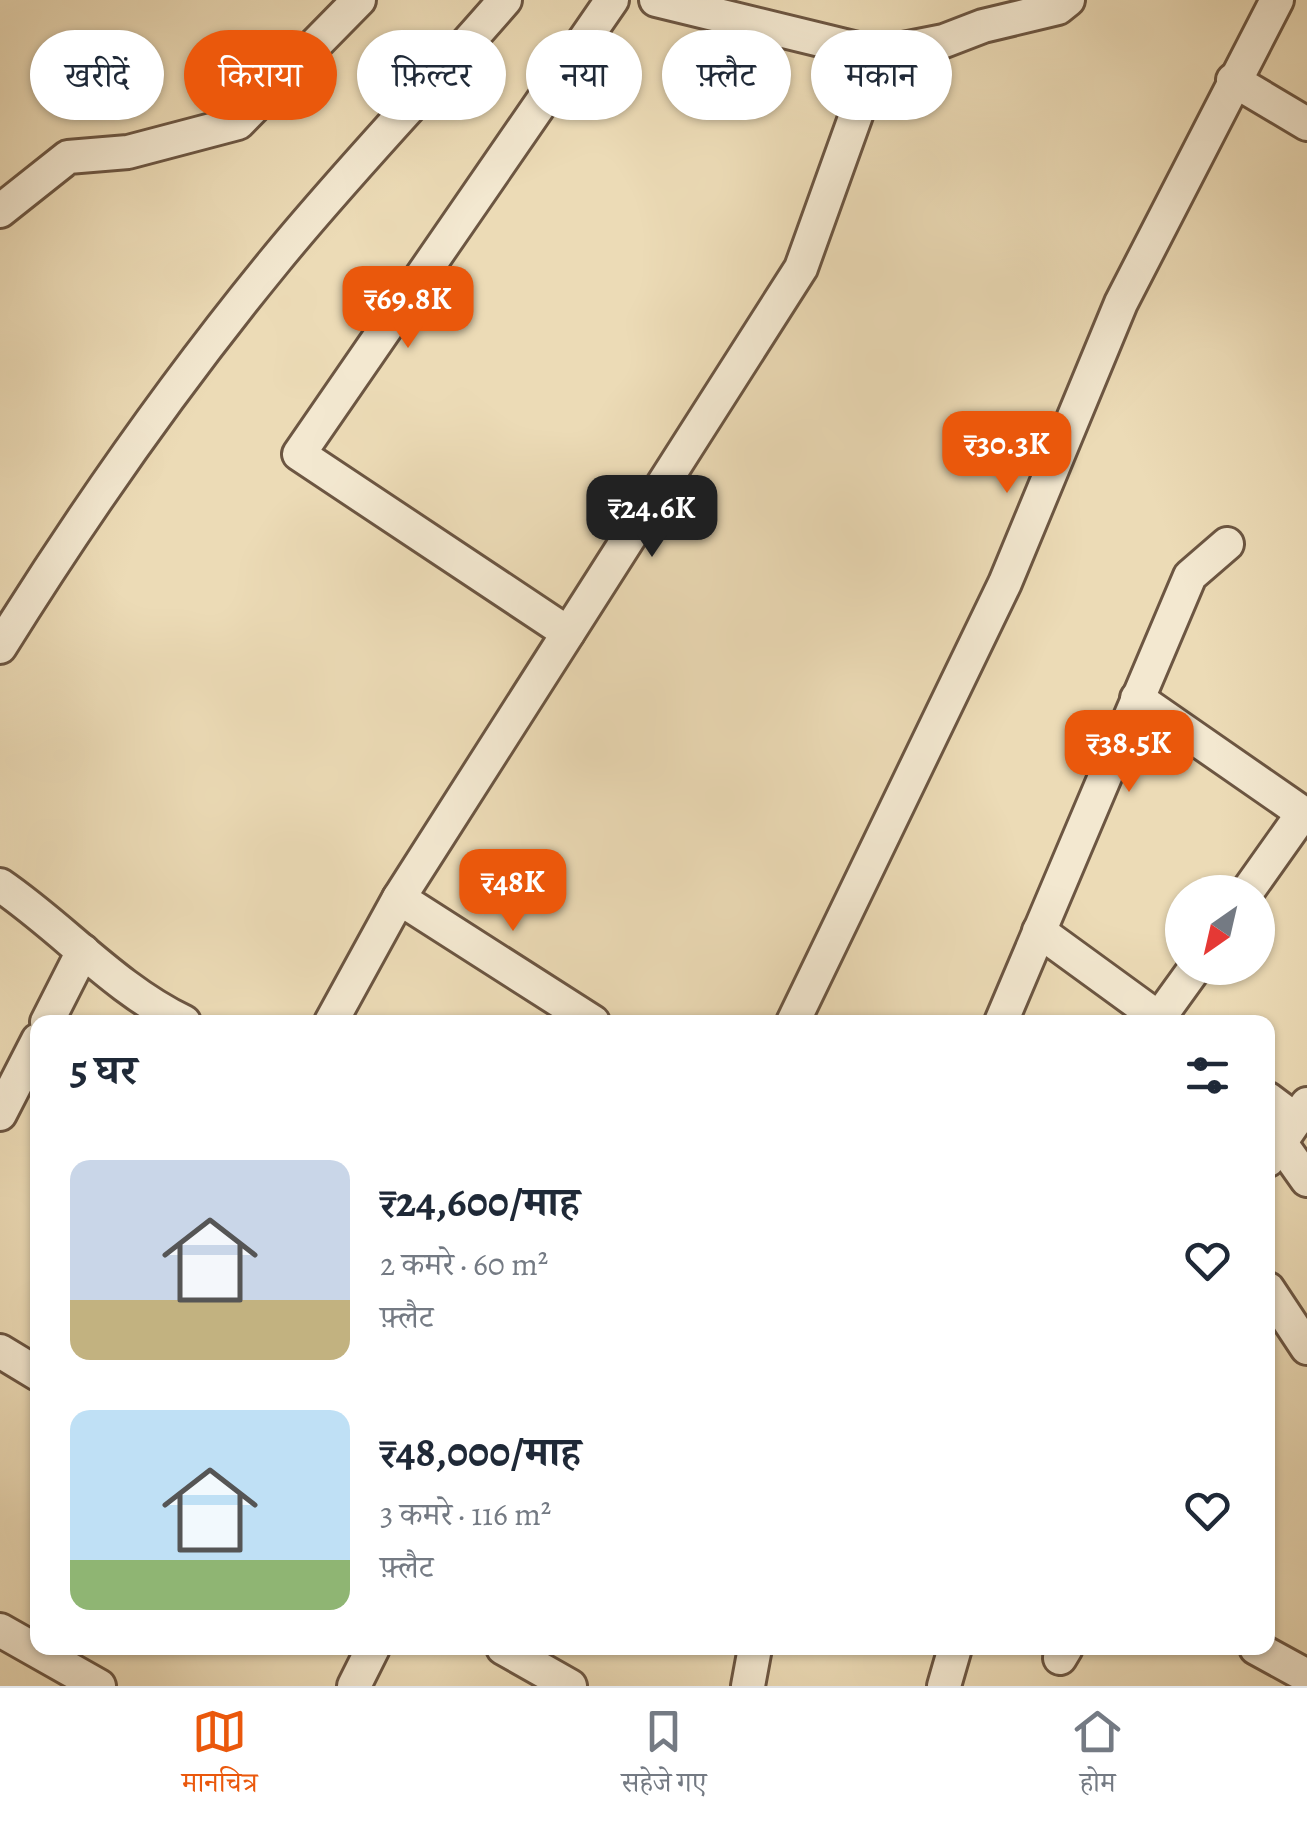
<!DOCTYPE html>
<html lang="hi">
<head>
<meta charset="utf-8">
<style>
  :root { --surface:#fff; --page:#f6f6f7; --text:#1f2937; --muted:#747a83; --line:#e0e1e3; --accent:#ea580c }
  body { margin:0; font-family:Alegreya,"Noto Serif Devanagari",serif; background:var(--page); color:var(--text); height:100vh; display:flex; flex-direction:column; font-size:38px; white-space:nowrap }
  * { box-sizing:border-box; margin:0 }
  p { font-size:32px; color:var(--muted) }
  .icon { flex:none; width:55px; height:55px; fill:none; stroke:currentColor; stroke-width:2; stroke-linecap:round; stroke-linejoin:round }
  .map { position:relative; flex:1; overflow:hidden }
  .drawer { position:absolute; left:30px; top:1015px; width:1245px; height:640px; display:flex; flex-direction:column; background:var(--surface); border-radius:20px; box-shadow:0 2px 8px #0004 }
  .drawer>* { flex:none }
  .hud { position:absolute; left:30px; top:30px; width:1248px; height:90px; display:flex; gap:20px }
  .needle { width:65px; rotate:214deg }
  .buttons { position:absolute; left:1165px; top:875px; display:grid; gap:20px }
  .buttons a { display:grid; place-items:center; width:110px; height:110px; border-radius:50%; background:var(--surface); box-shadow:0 2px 8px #0004; font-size:50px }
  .price { position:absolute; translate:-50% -85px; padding:0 22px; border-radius:20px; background:var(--accent); color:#fff; font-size:32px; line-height:65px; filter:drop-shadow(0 2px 5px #0008) }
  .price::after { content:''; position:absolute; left:50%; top:60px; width:30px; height:22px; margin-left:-15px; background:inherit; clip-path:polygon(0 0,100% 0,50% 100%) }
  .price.active { background:#222; color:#fff }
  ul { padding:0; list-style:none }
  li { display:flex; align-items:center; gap:30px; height:250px; padding:0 40px }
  li span { display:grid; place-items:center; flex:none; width:280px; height:200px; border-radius:20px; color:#555 }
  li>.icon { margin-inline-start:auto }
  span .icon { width:120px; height:120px; fill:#fffc; stroke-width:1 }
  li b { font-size:42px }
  h2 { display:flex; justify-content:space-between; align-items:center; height:120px; padding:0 40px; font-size:42px }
  .chip { padding:0 35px; border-radius:45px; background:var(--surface); box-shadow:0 2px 8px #0004; font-size:35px; line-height:90px }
  .chip.active { background:var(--accent); color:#fff }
  .tabs { display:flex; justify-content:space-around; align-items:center; height:140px; border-top:2px solid var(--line); background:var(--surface); font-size:28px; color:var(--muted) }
  .tabs a { display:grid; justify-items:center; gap:5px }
  .tabs .active { color:var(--accent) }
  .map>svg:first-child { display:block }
</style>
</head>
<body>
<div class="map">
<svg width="1307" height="1686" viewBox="0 0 1307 1686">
  <rect width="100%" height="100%" fill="#ecdbb6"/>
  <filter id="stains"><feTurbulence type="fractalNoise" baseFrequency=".002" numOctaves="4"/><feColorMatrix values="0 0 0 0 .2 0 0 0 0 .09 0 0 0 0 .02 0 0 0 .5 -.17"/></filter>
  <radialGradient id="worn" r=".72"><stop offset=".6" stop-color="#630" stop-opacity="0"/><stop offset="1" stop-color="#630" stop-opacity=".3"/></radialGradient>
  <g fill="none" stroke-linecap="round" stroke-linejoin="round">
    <defs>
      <g id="minor">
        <path d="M656,0L878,54L944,41L983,26L1058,8L1068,0"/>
        <path d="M1233,80L1307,124"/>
        <path d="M0,211L68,157L128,152L238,123L359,0"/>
        <path d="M568,633L299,454L612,0"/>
        <path d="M0,647C83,514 174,384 273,263C347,172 429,88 505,0"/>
        <path d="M1137,698L1307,816"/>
        <path d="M0,885C63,928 115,989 184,1022"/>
        <path d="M1247,892L1303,813"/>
        <path d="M399,898L593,1022"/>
        <path d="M1039,931L1164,1022"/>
        <path d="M47,1022L83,951"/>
        <path d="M331,1022L399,898L801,268L878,54"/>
        <path d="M793,1022L1005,583L1121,303L1277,0"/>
        <path d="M1001,1022L1190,576L1227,544"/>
        <path d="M1156,1022L1195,968"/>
        <path d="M1268,1099L1296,1120"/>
        <path d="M0,1114L38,1040"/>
        <path d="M1280,1142L1307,1180"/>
        <path d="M1268,1160L1307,1104"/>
        <path d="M1268,1289L1307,1348"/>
        <path d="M0,1351L38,1374"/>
        <path d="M0,1630L99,1686"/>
        <path d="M503,1648L570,1686"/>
        <path d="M1256,1648L1307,1676"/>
        <path d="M1060,1658L1066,1648"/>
        <path d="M354,1686L373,1648"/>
        <path d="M748,1686L755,1648"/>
        <path d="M944,1686L955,1648"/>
      </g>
    </defs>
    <use href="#minor" stroke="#6c5642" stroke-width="38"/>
    <use href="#minor" stroke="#f3e8d0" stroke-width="32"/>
  </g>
  <rect width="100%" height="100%" filter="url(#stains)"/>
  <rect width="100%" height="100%" fill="url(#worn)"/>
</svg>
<div class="buttons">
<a><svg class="needle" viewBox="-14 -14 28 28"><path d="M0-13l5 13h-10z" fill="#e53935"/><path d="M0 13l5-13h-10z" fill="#747a83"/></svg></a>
</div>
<b class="price" style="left:408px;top:351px">₹69.8K</b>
<b class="price" style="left:1007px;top:496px">₹30.3K</b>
<b class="price active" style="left:652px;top:560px">₹24.6K</b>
<b class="price" style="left:1129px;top:795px">₹38.5K</b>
<b class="price" style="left:513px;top:934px">₹48K</b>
<div class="hud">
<a class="chip">खरीदें</a>
<a class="chip active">किराया</a>
<a class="chip">फ़िल्टर</a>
<a class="chip">नया</a>
<a class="chip">फ़्लैट</a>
<a class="chip">मकान</a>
</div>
<section class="drawer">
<h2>5 घर<svg class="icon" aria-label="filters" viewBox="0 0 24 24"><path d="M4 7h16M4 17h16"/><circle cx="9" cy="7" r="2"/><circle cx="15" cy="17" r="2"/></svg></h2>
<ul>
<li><span style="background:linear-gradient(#c9d6e8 70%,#c2b280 0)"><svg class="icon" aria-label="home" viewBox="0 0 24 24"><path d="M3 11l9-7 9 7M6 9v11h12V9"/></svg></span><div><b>₹24,600/माह</b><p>2 कमरे · 60 m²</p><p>फ़्लैट</p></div><svg class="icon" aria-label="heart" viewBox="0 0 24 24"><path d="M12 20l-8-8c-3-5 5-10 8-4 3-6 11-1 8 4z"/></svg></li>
<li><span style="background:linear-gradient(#bfe0f5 75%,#8fb573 0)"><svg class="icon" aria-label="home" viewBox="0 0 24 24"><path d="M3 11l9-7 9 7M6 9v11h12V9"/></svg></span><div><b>₹48,000/माह</b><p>3 कमरे · 116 m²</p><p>फ़्लैट</p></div><svg class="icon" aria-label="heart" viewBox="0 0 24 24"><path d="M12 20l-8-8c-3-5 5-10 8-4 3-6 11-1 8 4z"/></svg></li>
</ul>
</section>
</div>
<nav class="tabs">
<a class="active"><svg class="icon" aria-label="map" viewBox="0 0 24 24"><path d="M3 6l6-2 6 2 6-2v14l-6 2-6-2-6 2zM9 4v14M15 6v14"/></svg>मानचित्र</a>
<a><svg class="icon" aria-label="saved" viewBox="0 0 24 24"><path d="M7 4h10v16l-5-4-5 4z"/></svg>सहेजे गए</a>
<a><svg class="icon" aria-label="home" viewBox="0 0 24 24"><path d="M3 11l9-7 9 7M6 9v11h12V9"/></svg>होम</a>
</nav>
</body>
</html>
